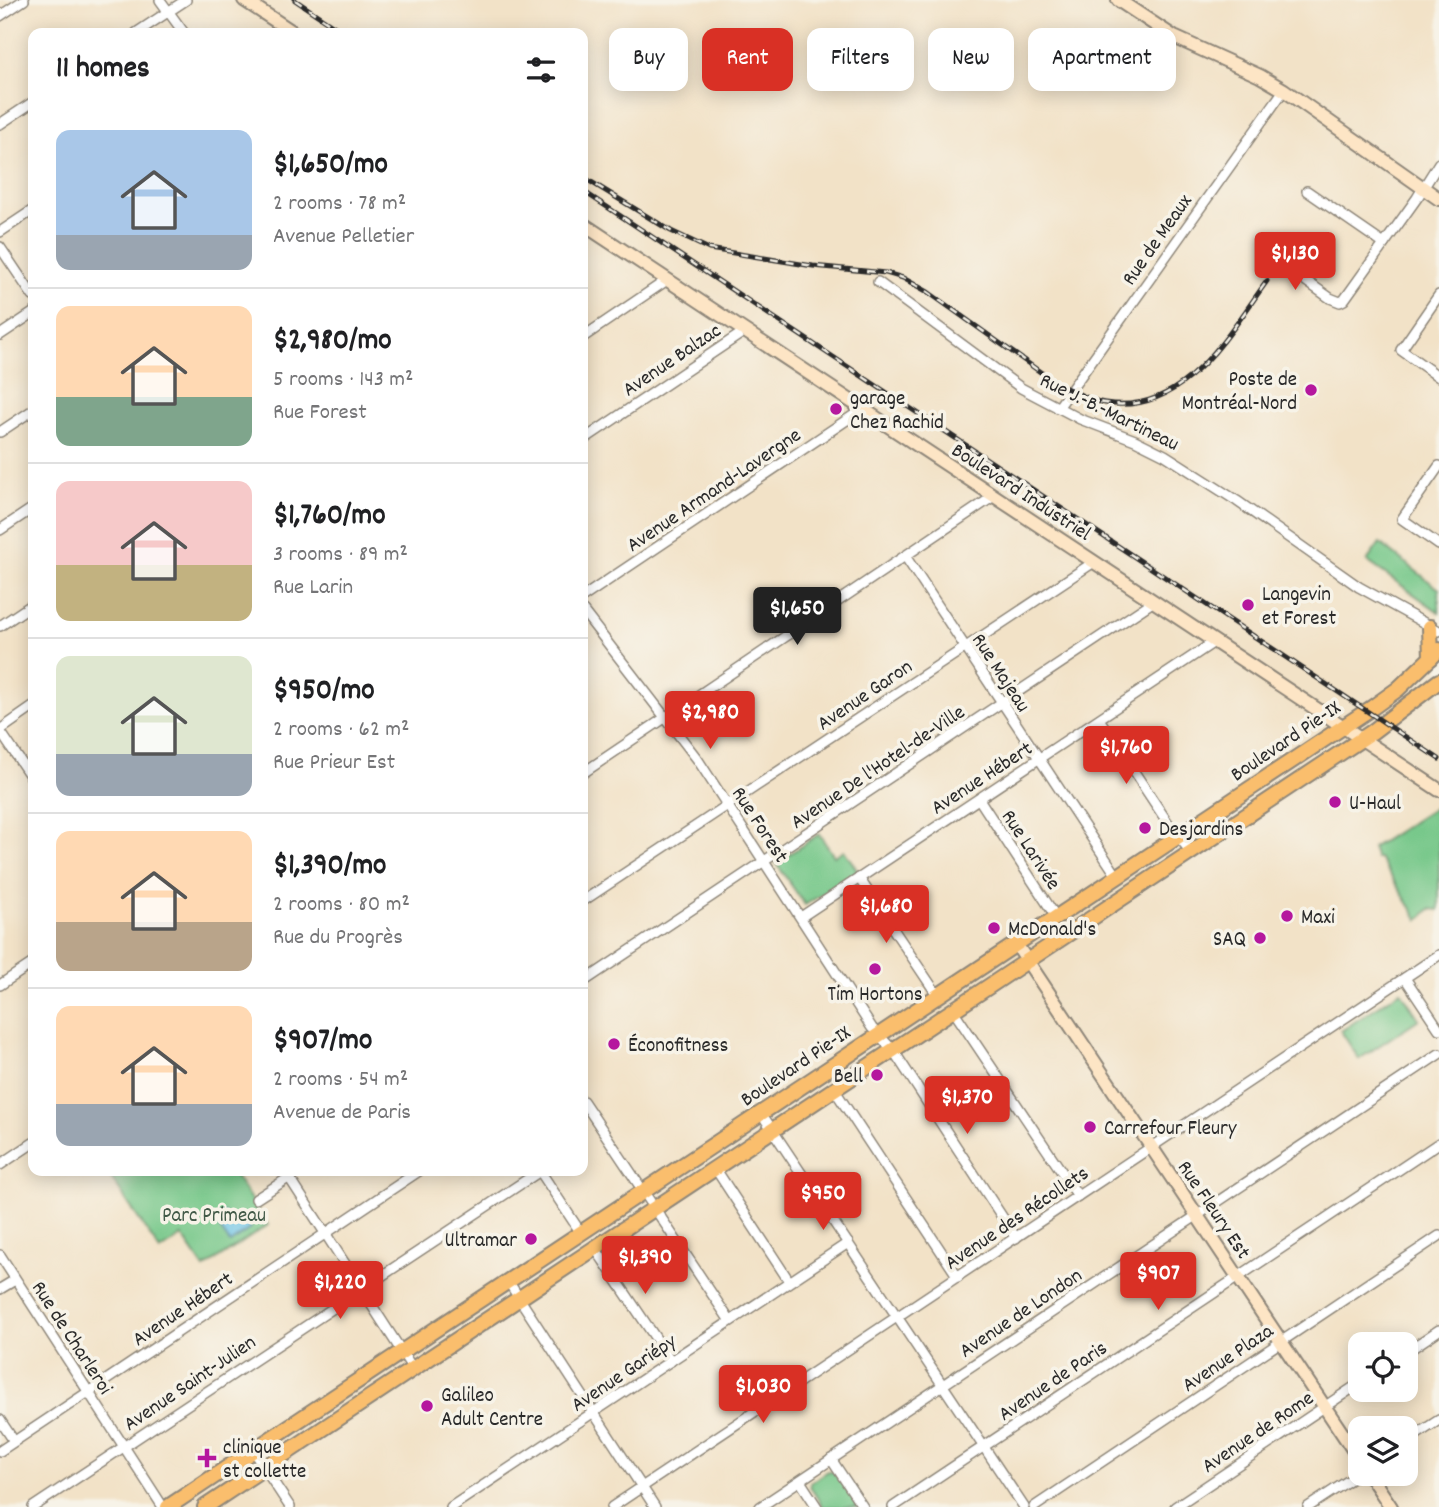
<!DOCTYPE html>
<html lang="en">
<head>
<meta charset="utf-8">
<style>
  :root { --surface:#fff; --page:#f6f6f6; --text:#202124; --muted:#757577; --line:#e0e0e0; --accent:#d93025 }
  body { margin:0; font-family:Dekko,sans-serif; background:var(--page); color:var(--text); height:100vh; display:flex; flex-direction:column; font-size:26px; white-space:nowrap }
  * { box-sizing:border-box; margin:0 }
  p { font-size:23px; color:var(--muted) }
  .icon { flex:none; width:38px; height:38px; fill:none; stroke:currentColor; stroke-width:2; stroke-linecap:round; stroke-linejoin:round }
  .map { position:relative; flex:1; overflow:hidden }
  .panel { position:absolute; left:28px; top:28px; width:560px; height:1148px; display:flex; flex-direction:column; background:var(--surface); border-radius:14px; box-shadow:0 4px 18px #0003 }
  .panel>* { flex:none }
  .banner { position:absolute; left:609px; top:28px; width:665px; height:63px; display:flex; gap:14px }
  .buttons { position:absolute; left:1348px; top:1332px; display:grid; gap:14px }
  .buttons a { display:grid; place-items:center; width:70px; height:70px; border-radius:14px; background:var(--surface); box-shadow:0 4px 18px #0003; font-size:35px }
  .price { position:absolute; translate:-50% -60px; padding:0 16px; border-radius:7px; background:var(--accent); color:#fff; font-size:23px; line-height:46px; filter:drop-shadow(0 2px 4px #0008) }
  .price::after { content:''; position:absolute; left:50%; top:42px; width:21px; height:16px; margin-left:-10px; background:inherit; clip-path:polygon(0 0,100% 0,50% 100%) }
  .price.current { background:#222; color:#fff }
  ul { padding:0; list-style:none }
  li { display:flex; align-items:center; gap:21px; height:175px; padding:0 28px }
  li+li { border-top:2px solid var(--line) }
  li span { display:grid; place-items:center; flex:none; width:196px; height:140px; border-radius:14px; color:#555 }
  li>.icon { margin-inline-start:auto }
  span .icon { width:84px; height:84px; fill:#fffc; stroke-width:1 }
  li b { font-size:30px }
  h2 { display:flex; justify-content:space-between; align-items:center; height:84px; padding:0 28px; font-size:30px }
  .pill { padding:0 24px; border-radius:14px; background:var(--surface); box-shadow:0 4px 18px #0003; font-size:24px; line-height:63px }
  .pill.current { background:var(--accent); color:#fff }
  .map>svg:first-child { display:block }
</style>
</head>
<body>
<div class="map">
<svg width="1439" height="1507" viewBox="0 0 1439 1507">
  <rect width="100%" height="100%" fill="#f7f3e8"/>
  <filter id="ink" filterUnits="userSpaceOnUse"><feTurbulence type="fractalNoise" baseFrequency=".0143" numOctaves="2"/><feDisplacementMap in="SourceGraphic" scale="14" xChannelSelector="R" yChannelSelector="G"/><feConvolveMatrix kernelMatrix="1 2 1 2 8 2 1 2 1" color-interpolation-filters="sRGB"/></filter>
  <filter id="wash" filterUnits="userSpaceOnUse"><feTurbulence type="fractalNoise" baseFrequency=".00686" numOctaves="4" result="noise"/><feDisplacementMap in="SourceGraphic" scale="28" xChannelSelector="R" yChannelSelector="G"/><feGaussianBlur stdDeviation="1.57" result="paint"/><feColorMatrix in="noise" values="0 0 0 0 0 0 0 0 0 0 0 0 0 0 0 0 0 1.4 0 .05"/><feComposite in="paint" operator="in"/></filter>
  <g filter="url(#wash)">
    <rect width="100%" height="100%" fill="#f2e2c7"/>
    <g fill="#77c88a" stroke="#517a5a" stroke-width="2">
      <path d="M1380,543L1439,589V612L1367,561Z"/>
      <path d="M1439,805V910L1430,909L1419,920L1379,858L1376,859L1372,848Z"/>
      <path d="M819,834L834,856L844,850L858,871L805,905L776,863Z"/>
      <path d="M1401,991L1419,1019L1359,1059L1341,1031Z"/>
      <path d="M117,1171H232L268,1225L204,1268L182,1236L160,1251L110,1176Z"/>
      <path d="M828,1471L834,1472L859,1507H823L811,1488L810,1483Z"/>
    </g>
    <path fill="#6ac4e8" stroke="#4a788a" stroke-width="2" d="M224,1212L231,1222L242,1215L251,1228L230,1243L213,1219Z"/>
  </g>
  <g filter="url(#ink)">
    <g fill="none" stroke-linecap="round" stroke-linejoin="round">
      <defs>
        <g id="street">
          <path d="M160,0L184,33"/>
          <path d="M0,16L24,0"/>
          <path d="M136,33L186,0"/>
          <path d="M0,124L33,102"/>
          <path d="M1307,191L1384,244"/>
          <path d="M0,232L33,210"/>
          <path d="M0,247L33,296"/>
          <path d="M1278,261L1330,298L1340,302L1344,300L1417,198L1439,163"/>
          <path d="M878,282L1021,388L1080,419L1135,440L1165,455L1237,501L1359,587L1439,631"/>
          <path d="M1439,295L1401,350L1439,377"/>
          <path d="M0,335L33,313"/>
          <path d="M583,337L667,280"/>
          <path d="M1058,408L1284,90"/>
          <path d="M0,432L33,410"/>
          <path d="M583,440L745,331"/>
          <path d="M1439,466L1402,519L1439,545"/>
          <path d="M0,530L33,508"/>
          <path d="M905,556L1117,876"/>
          <path d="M583,597L863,409"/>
          <path d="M583,611L698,760L872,1028L893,1050L1016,1238"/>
          <path d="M0,626L33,604"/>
          <path d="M1099,719L1172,829L1191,852"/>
          <path d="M0,730L33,707"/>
          <path d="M0,731L33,780"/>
          <path d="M583,773L994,496"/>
          <path d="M979,799L1056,917"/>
          <path d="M859,878L938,996"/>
          <path d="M583,901L1094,562"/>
          <path d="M801,917L1214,642"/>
          <path d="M1405,978L1439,1029"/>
          <path d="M583,982L1154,601"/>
          <path d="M0,985L33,963"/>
          <path d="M953,1010L1078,1196"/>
          <path d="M834,1089L958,1277"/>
          <path d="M583,1101L730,1321"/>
          <path d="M761,1113L1024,1507"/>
          <path d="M0,1165L33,1143"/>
          <path d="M715,1168L789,1281"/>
          <path d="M285,1171L413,1369"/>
          <path d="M540,1171L581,1233"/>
          <path d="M256,1199L299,1171"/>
          <path d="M595,1248L671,1361"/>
          <path d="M0,1255L163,1507"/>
          <path d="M508,1281L655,1507"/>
          <path d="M0,1289L15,1280"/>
          <path d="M1405,1353L1439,1330"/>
          <path d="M0,1420L14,1441"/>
          <path d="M1405,1442L1439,1420"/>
          <path d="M0,1451L419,1171"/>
          <path d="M253,1451L290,1507"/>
          <path d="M831,1459L863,1507"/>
          <path d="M800,1481L817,1507"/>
          <path d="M33,1507L540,1171"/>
          <path d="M451,1507L848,1243"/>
          <path d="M612,1507L1439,955"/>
          <path d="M760,1507L1439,1054"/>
          <path d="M893,1507L1439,1143"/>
          <path d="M1034,1507L1439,1236"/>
          <path d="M1175,1507L1360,1383"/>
          <path d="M1308,1507L1360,1473"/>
        </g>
        <g id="secondary">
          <path d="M244,0L294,33"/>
          <path d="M1118,0L1174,37L1260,76L1284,90L1439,199"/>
          <path d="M583,224L1439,790"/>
          <path d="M1016,944L1360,1460"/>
          <path d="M1369,1474L1391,1507"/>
        </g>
        <g id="primary">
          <path d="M1430,627L1431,658"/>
          <path d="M168,1507L1373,707L1398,689L1439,650"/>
          <path d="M205,1507L1372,732L1439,681"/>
        </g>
      </defs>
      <use href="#street" stroke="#8e8679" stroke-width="12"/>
      <use href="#secondary" stroke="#8e8679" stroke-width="16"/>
      <use href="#primary" stroke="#8e8679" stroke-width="18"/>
      <use href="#street" stroke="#fff" stroke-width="9"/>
      <use href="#secondary" stroke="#fde5c5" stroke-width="12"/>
      <use href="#primary" stroke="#fabe6d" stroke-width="14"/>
      <defs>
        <g id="rail">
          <path d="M295,0L344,33"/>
          <path d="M583,177L671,231L709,249L813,266L886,273L903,278L928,292L1060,386C1076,391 1088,401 1105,403C1184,416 1228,334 1267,281"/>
          <path d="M583,191L1439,759"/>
        </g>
      </defs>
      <use href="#rail" stroke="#2b2b2b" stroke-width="5"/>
      <use href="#rail" stroke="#f7f3e8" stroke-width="2.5" stroke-dasharray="8" stroke-linecap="butt"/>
    </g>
  </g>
  <g fill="#b5179e" stroke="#f7f3e8" stroke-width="2.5">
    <circle cx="1311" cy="390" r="7"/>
    <circle cx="836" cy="409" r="7"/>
    <circle cx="1248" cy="605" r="7"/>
    <circle cx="1335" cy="802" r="7"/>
    <circle cx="1145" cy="828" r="7"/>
    <circle cx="1287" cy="916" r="7"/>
    <circle cx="994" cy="928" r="7"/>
    <circle cx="1260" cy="938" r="7"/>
    <circle cx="875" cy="969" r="7"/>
    <circle cx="614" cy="1044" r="7"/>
    <circle cx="877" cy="1075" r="7"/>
    <circle cx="1090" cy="1127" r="7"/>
    <circle cx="531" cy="1239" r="7"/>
    <circle cx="427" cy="1406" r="7"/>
    <path d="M203.5 1447.5h7v7h7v7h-7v7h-7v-7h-7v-7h7z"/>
  </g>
  <g text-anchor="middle" stroke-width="7" stroke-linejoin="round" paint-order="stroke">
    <g font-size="21" fill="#2b2b2b" stroke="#f7f3e8">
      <text transform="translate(1156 239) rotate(-55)" y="7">Rue de Meaux</text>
      <text transform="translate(671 359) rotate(-34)" y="7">Avenue Balzac</text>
      <text transform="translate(1110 411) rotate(26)" y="7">Rue J.-B.-Martineau</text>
      <text transform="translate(713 489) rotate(-34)" y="7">Avenue Armand-Lavergne</text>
      <text transform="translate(1022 491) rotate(33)" y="7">Boulevard Industriel</text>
      <text transform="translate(1002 672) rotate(57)" y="7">Rue Majeau</text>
      <text transform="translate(864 694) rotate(-34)" y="7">Avenue Garon</text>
      <text transform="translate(1285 740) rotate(-34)" y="7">Boulevard Pie-IX</text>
      <text transform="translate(877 766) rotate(-34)" y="7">Avenue De l'Hotel-de-Ville</text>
      <text transform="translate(981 777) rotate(-33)" y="7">Avenue Hébert</text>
      <text transform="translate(761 824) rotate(57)" y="7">Rue Forest</text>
      <text transform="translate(1032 849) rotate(57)" y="7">Rue Larivée</text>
      <text transform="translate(795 1065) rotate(-34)" y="7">Boulevard Pie-IX</text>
      <text transform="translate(1215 1209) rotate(56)" y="7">Rue Fleury Est</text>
      <text transform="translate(1016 1217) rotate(-34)" y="7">Avenue des Récollets</text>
      <text transform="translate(182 1308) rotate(-34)" y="7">Avenue Hébert</text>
      <text transform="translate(1020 1312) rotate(-34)" y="7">Avenue de London</text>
      <text transform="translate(73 1337) rotate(57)" y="7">Rue de Charleroi</text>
      <text transform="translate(1227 1357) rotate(-34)" y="7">Avenue Plaza</text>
      <text transform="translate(623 1372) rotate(-34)" y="7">Avenue Gariépy</text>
      <text transform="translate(1052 1380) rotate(-34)" y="7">Avenue de Paris</text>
      <text transform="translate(189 1382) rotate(-34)" y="7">Avenue Saint-Julien</text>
      <text transform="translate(1257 1431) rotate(-34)" y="7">Avenue de Rome</text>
    </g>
    <g font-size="21" fill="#2b2b2b" stroke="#f7f3e8" text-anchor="start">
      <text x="1297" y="385" text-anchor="end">Poste de<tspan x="1297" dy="24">Montréal-Nord</tspan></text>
      <text x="850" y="404">garage<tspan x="850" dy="24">Chez Rachid</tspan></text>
      <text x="1262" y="600">Langevin<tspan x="1262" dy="24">et Forest</tspan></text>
      <text x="1349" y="809">U-Haul</text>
      <text x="1159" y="835">Desjardins</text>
      <text x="1301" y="923">Maxi</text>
      <text x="1008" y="935">McDonald's</text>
      <text x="1246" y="945" text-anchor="end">SAQ</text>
      <text x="875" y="1000" text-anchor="middle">Tim Hortons</text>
      <text x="628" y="1051">Éconofitness</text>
      <text x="863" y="1082" text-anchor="end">Bell</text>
      <text x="1104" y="1134">Carrefour Fleury</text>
      <text x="517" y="1246" text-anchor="end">Ultramar</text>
      <text x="441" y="1401">Galileo<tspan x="441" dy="24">Adult Centre</tspan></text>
      <text x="223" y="1453">clinique<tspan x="223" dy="24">st collette</tspan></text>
    </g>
    <g font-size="21" fill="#425a48" stroke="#f7f3e8">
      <text x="214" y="1221">Parc Primeau</text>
    </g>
  </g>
</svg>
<div class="buttons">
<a><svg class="icon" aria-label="locate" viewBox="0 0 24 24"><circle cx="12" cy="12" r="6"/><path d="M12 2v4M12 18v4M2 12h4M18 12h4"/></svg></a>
<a><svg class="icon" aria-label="layers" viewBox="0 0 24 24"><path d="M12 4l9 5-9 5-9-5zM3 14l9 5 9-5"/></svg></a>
</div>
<b class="price" style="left:1295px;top:292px">$1,130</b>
<b class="price current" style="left:797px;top:647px">$1,650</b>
<b class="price" style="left:710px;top:751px">$2,980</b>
<b class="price" style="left:1126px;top:786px">$1,760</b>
<b class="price" style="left:886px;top:945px">$1,680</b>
<b class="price" style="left:967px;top:1136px">$1,370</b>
<b class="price" style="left:823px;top:1232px">$950</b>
<b class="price" style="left:645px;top:1296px">$1,390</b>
<b class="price" style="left:1158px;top:1312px">$907</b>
<b class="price" style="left:340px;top:1321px">$1,220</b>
<b class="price" style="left:763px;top:1425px">$1,030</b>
<div class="banner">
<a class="pill">Buy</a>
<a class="pill current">Rent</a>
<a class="pill">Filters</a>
<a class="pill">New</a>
<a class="pill">Apartment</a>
</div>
<section class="panel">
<h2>11 homes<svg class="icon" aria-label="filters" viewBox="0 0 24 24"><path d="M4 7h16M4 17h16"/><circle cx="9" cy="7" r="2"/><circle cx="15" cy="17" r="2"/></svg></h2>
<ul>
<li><span style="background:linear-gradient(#a9c7e8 75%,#9aa5b1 0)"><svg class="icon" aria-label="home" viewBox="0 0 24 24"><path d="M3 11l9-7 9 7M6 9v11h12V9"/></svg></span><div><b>$1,650/mo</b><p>2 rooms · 78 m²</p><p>Avenue Pelletier</p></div></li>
<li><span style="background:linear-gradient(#ffd9b3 65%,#7fa58c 0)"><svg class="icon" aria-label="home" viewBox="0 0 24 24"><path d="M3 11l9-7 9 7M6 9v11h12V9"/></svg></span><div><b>$2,980/mo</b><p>5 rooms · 143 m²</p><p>Rue Forest</p></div></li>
<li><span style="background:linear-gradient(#f6c9c9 60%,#c2b280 0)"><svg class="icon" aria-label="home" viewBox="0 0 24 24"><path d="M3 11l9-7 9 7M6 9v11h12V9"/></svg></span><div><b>$1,760/mo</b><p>3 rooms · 89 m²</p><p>Rue Larin</p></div></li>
<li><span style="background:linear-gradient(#dfe7d0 70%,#9aa5b1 0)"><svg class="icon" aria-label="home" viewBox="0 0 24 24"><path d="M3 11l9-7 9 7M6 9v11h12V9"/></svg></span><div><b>$950/mo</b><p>2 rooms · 62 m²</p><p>Rue Prieur Est</p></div></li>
<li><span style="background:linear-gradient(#ffd9b3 65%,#b9a48a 0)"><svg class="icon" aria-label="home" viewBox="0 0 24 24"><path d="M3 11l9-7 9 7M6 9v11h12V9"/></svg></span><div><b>$1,390/mo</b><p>2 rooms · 80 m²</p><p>Rue du Progrès</p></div></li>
<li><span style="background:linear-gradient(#ffd9b3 70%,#9aa5b1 0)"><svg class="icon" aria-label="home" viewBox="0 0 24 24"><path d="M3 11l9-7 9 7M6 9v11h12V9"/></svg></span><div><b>$907/mo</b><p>2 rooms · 54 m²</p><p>Avenue de Paris</p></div></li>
</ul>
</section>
</div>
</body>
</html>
